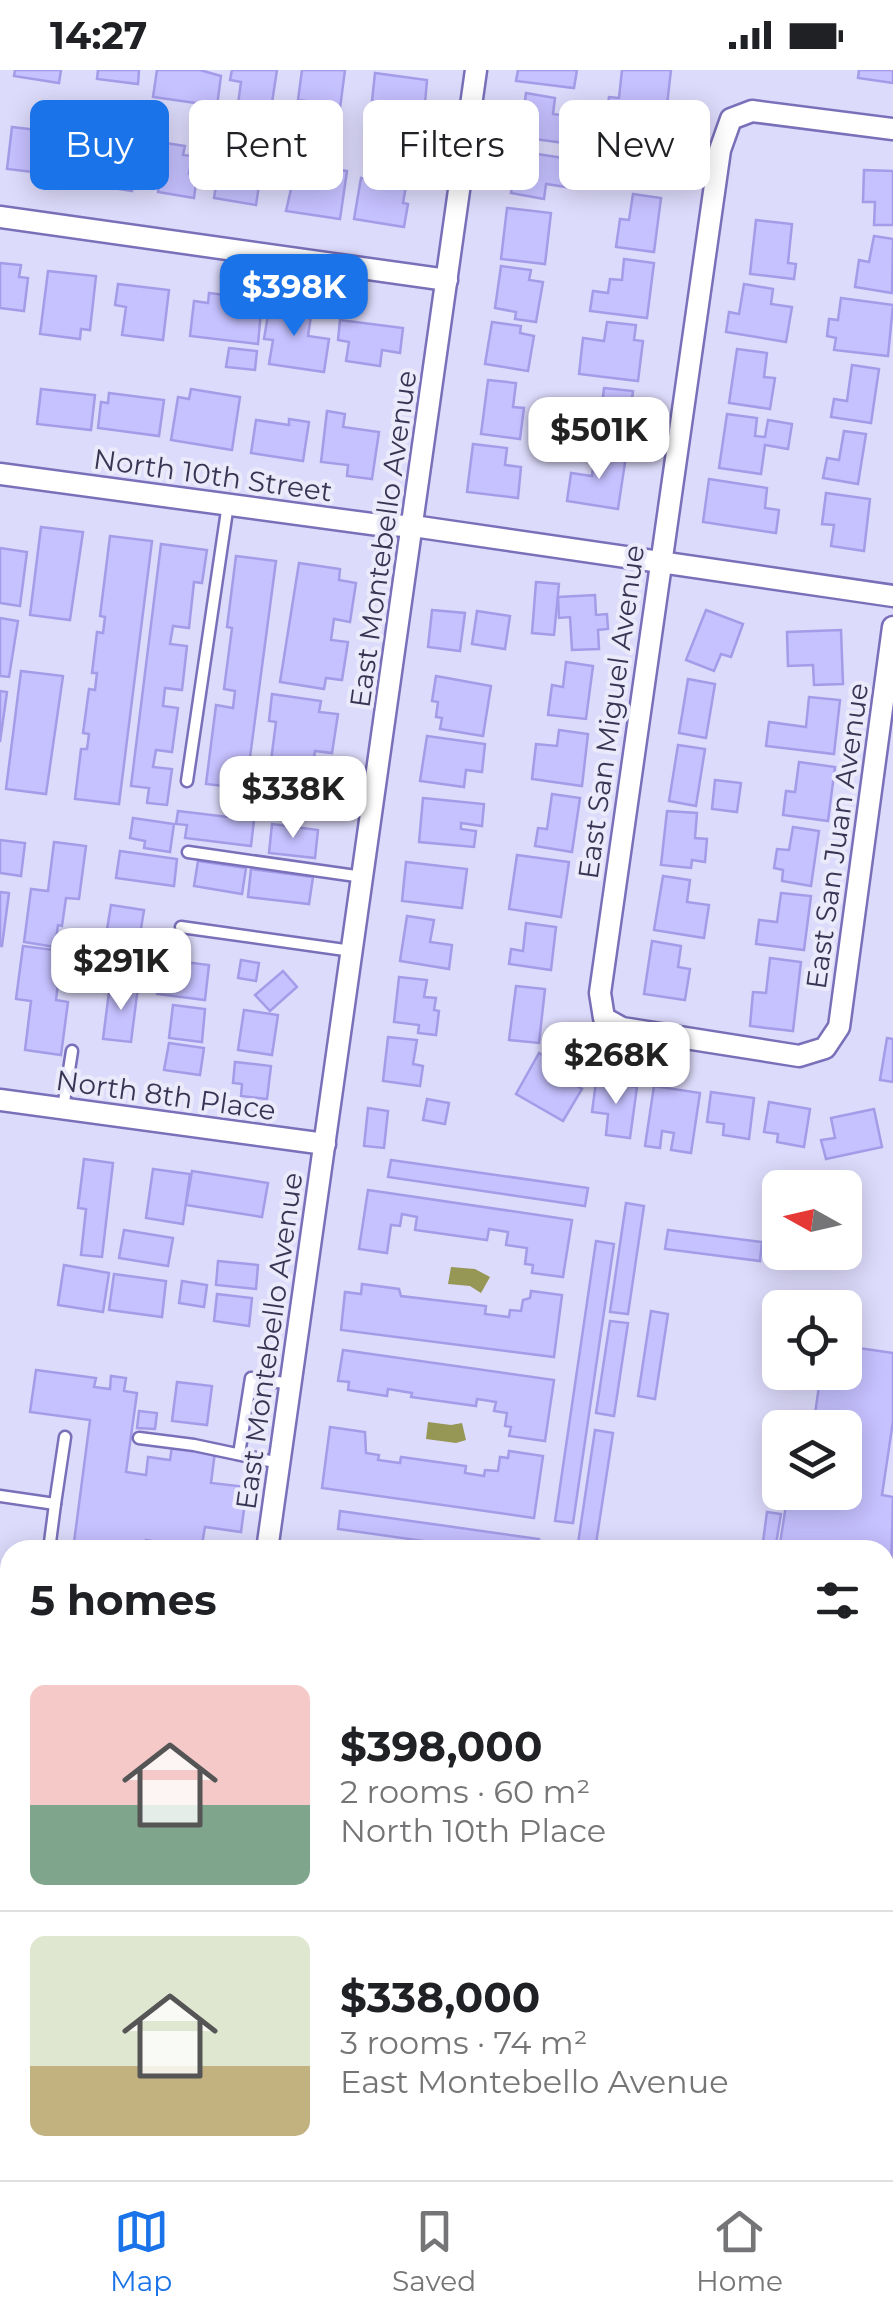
<!DOCTYPE html>
<html lang="en">
<head>
<meta charset="utf-8">
<style>
  :root { --surface:#fff; --page:#f6f6f6; --text:#202124; --muted:#757577; --line:#e0e0e0; --accent:#1a73e8 }
  body { margin:0; font-family:Montserrat,sans-serif; background:var(--page); color:var(--text); height:100vh; display:flex; flex-direction:column; font-size:38px; white-space:nowrap }
  * { box-sizing:border-box; margin:0 }
  p { font-size:32px; color:var(--muted) }
  .icon { flex:none; width:55px; height:55px; fill:none; stroke:currentColor; stroke-width:2; stroke-linecap:round; stroke-linejoin:round }
  .map { position:relative; flex:1; overflow:hidden }
  .details { position:absolute; left:0px; top:1470px; width:895px; height:640px; display:flex; flex-direction:column; background:var(--surface); border-radius:30px 30px 0 0; box-shadow:0 5px 25px #0003 }
  .details>* { flex:none }
  .top-card { position:absolute; left:30px; top:30px; width:835px; height:90px; display:flex; gap:20px }
  .needle { width:65px; rotate:278deg }
  .tools { position:absolute; left:762px; top:1100px; display:grid; gap:20px }
  .tools a { display:grid; place-items:center; width:100px; height:100px; border-radius:15px; background:var(--surface); box-shadow:0 5px 25px #0003; font-size:50px }
  .price { position:absolute; translate:-50% -85px; padding:0 22px; border-radius:20px; background:#fff; color:#222; font-size:32px; line-height:65px; filter:drop-shadow(0 2px 5px #0008) }
  .price::after { content:''; position:absolute; left:50%; top:60px; width:30px; height:22px; margin-left:-15px; background:inherit; clip-path:polygon(0 0,100% 0,50% 100%) }
  .price.active { background:var(--accent); color:#fff }
  ul { padding:0; list-style:none }
  li { display:flex; align-items:center; gap:30px; height:250px; padding:0 30px }
  li+li { border-top:2px solid var(--line) }
  li span { display:grid; place-items:center; flex:none; width:280px; height:200px; border-radius:15px; color:#555 }
  li>.icon { margin-inline-start:auto }
  span .icon { width:120px; height:120px; fill:#fffc; stroke-width:1 }
  li b { font-size:42px }
  h2 { display:flex; justify-content:space-between; align-items:center; height:120px; padding:0 30px; font-size:42px }
  .pill { padding:0 35px; border-radius:15px; background:var(--surface); box-shadow:0 5px 25px #0003; font-size:35px; line-height:90px }
  .pill.active { background:var(--accent); color:#fff }
  .status { display:flex; justify-content:space-between; align-items:center; height:70px; padding:0 50px; background:var(--surface); direction:ltr }
  .status svg { height:28px; fill:currentColor }
  .menu { display:flex; justify-content:space-around; align-items:center; height:140px; border-top:2px solid var(--line); background:var(--surface); font-size:28px; color:var(--muted) }
  .menu a { display:grid; justify-items:center; gap:5px }
  .menu .active { color:var(--accent) }
  .map>svg:first-child { display:block }
</style>
</head>
<body>
<div class="status"><b>14:27</b><svg viewBox="0 0 49 12"><path d="M0 12V9h3v3zM5 12V6h3v6zM10 12V3h3v9zM15 12V0h3v12zM26 1h20v11H26zM47 4h2v5h-2z"/></svg></div>
<div class="map">
<svg width="893" height="2110" viewBox="0 0 893 2110">
  <rect width="100%" height="100%" fill="#dddbfb"/>
  <g fill="#969655">
    <path d="M451,1197L475,1199L490,1207L481,1223L470,1216L448,1214Z"/>
    <path d="M428,1352L451,1355L462,1353L466,1370L456,1373L426,1369Z"/>
  </g>
  <g fill="#c6c1ff" stroke="#a49ce8" stroke-width="2.5">
    <path d="M15,0H61L59,13L14,6Z"/>
    <path d="M98,0H139L138,14L97,9Z"/>
    <path d="M157,0H200L221,6L217,36L153,27Z"/>
    <path d="M232,0H277L271,39L238,34L241,12L230,10Z"/>
    <path d="M302,0H345L337,61L324,59V54L304,51L307,31L298,30Z"/>
    <path d="M518,0H577L574,18L516,11Z"/>
    <path d="M622,0H671L665,52L606,45L609,27L619,28Z"/>
    <path d="M859,0H893V13L858,8Z"/>
    <path d="M375,3L427,10L425,33L416,32L414,49L377,44L379,32L372,31Z"/>
    <path d="M526,23L555,28L553,44L568,46L564,73L520,67Z"/>
    <path d="M12,57L64,63L59,105L7,99Z"/>
    <path d="M79,59L123,66L119,95L135,97L132,121L82,113L86,88L75,87Z"/>
    <path d="M166,73L185,76L183,85L192,86L189,104L197,105L194,128L158,122Z"/>
    <path d="M518,81L570,89L566,117L546,114L544,129L511,123Z"/>
    <path d="M221,84L272,92L267,116L259,115L256,135L214,128Z"/>
    <path d="M297,93L347,101L340,149L286,141Z"/>
    <path d="M864,100L893,101V155H874L875,132H863Z"/>
    <path d="M361,108L406,116L403,133L408,134L404,157L354,149Z"/>
    <path d="M633,124L661,128L654,182L616,177L620,149L629,150Z"/>
    <path d="M507,138L551,143L545,194L501,189Z"/>
    <path d="M756,150L792,154L788,193L796,194L794,209L750,204Z"/>
    <path d="M874,166L893,169L892,223L855,217L859,190L869,192Z"/>
    <path d="M624,189L654,193L647,248L590,241L593,221L608,223L610,209L622,210Z"/>
    <path d="M0,193L21,195L19,207L28,208L24,241L0,238Z"/>
    <path d="M501,196L531,200L529,210L543,212L536,252L515,249L516,242L495,238Z"/>
    <path d="M48,201L96,206L90,260L81,259L80,269L40,264Z"/>
    <path d="M118,214L169,220L163,270L122,265L126,237L115,235Z"/>
    <path d="M744,214L773,219L771,234L792,237L786,272L726,262L729,242L739,244Z"/>
    <path d="M209,223L243,227L242,238L261,241L258,274L190,266L194,231L208,233Z"/>
    <path d="M841,228L893,235L888,286L834,280L836,268L827,266L829,249L838,250Z"/>
    <path d="M270,233L312,239L308,266L329,269L324,302L269,294L273,270L264,269Z"/>
    <path d="M340,250L403,258L400,283L382,280L380,296L346,291L349,272L338,270Z"/>
    <path d="M492,252L521,256L520,263L534,266L528,301L485,294Z"/>
    <path d="M607,252L636,255L634,270L643,271L638,311L579,304L583,268L604,271Z"/>
    <path d="M229,278L257,281L255,300L226,297Z"/>
    <path d="M737,279L767,283L764,307L775,308L770,339L729,333Z"/>
    <path d="M852,295L879,299L871,353L831,347L834,329L847,331Z"/>
    <path d="M488,310L516,313L513,337L524,338L520,369L481,364Z"/>
    <path d="M604,318L633,321L626,375L567,367L569,353L582,355L585,334L602,336Z"/>
    <path d="M41,319L95,325L91,360L37,354Z"/>
    <path d="M191,319L240,327L232,380L171,370L178,327L189,329Z"/>
    <path d="M109,323L164,330L159,366L98,358L101,332L108,333Z"/>
    <path d="M327,341L345,344L343,357L379,362L372,409L347,406L348,395L321,392Z"/>
    <path d="M727,344L757,348L755,366L765,367L768,350L792,354L788,379L765,375L761,404L719,398Z"/>
    <path d="M289,349L309,352L303,391L251,383L256,350L289,355Z"/>
    <path d="M844,361L866,364L858,414L823,408L827,388L839,390Z"/>
    <path d="M473,374L507,378L505,395L521,397L518,428L467,422Z"/>
    <path d="M595,382L626,386L618,439L567,431L571,403L592,406Z"/>
    <path d="M709,409L767,418L765,438L779,440L776,463L703,452Z"/>
    <path d="M826,423L870,429L864,481L831,476L834,455L822,454Z"/>
    <path d="M41,457L83,462L70,550L30,545Z"/>
    <path d="M110,466L152,471L119,734L75,729L81,679H87L89,664L83,663L89,619L95,620L97,603H92L97,562L103,563L105,547L100,546Z"/>
    <path d="M161,474L207,480L202,513L194,512L189,558L173,556L170,574L187,576L182,620L165,618L163,636L178,638L172,682L156,680L153,697L172,699L167,735L147,733L149,718L131,716Z"/>
    <path d="M0,478L27,482L20,536L0,533Z"/>
    <path d="M236,486L276,491L247,710L225,707L223,716L206,714L216,635L233,638L235,621L224,619L232,558L227,557Z"/>
    <path d="M299,493L340,499L339,510L356,513L350,552L334,549L331,570L348,572L342,610L326,608L324,619L280,612Z"/>
    <path d="M536,512L559,514L554,565L532,563Z"/>
    <path d="M595,525L596,545L607,544L608,559L598,560L599,579L572,580L570,547L559,548L558,527Z"/>
    <path d="M432,540L465,543L460,581L428,577Z"/>
    <path d="M706,540L743,554L731,587L721,584L714,601L686,590Z"/>
    <path d="M477,541L510,546L505,579L472,574Z"/>
    <path d="M0,548L18,551L9,607L0,606Z"/>
    <path d="M841,560L843,614L814,615L813,595L788,596L787,562Z"/>
    <path d="M566,592L593,596L586,649L548,645L552,615L563,617Z"/>
    <path d="M21,601L63,606L46,724L6,719Z"/>
    <path d="M436,606L491,616L483,666L440,659L442,648L436,647L438,632L432,631Z"/>
    <path d="M688,609L715,614L706,668L679,663Z"/>
    <path d="M0,621L7,622L0,672Z"/>
    <path d="M272,624L321,631L319,642L338,644L332,683L315,681L312,702L329,705L323,742L307,740L306,750L264,745L276,652L269,651Z"/>
    <path d="M809,627L840,630L834,684L766,676L769,652L806,657Z"/>
    <path d="M559,660L588,664L582,716L532,709L536,674L557,676Z"/>
    <path d="M427,666L485,674L482,702L466,700L464,717L420,711Z"/>
    <path d="M678,675L705,679L696,736L669,731Z"/>
    <path d="M799,692L835,697L828,751L783,745L786,721L795,722Z"/>
    <path d="M715,710L741,713L737,742L712,739Z"/>
    <path d="M552,724L580,728L572,782L535,776L538,758L547,759Z"/>
    <path d="M423,728L484,734L482,756L461,753V759L476,761L474,777L419,772Z"/>
    <path d="M178,741L254,750L251,776L185,768L187,755L176,754Z"/>
    <path d="M667,741L697,743L695,768L707,769L705,792L692,790L691,798L661,795Z"/>
    <path d="M133,748L174,754L170,782L144,778L145,771L130,768Z"/>
    <path d="M272,754L318,760L315,788L269,783Z"/>
    <path d="M793,757L819,761L811,816L782,811L783,800L774,798L777,779L789,780Z"/>
    <path d="M0,770L25,773L21,806L0,803Z"/>
    <path d="M54,772L86,776L79,829L66,828L62,856L58,855L55,877L24,872L31,819L48,821Z"/>
    <path d="M120,781L177,789L174,816L116,808Z"/>
    <path d="M517,785L569,792L561,847L509,839Z"/>
    <path d="M198,791L246,798L242,824L194,816Z"/>
    <path d="M406,792L467,799L462,838L402,831Z"/>
    <path d="M251,799L313,807L309,834L248,827Z"/>
    <path d="M663,806L690,810L687,832L709,835L704,868L654,860Z"/>
    <path d="M0,822L9,823L2,876H0Z"/>
    <path d="M781,823L811,826L804,880L756,874L759,850L777,852Z"/>
    <path d="M111,835L144,840L139,871L106,866Z"/>
    <path d="M407,846L434,850L430,872L452,875L449,899L400,891Z"/>
    <path d="M526,853L556,857L551,900L509,894L511,879L523,881Z"/>
    <path d="M652,871L681,876L678,897L690,899L685,930L644,924Z"/>
    <path d="M23,876L62,881L56,930L68,932L61,985L25,980L31,931L16,929Z"/>
    <path d="M770,888L801,892L793,961L750,956L753,922L766,923Z"/>
    <path d="M161,889L209,895L205,930L157,924Z"/>
    <path d="M241,890L259,893L256,911L238,908Z"/>
    <path d="M283,901L297,917L270,941L255,925Z"/>
    <path d="M399,907L427,910L424,927L436,928L434,940L439,941L436,965L418,963L419,955L394,952Z"/>
    <path d="M110,914L138,917L131,972L103,969Z"/>
    <path d="M516,916L545,919L539,973L509,970Z"/>
    <path d="M173,935L205,939L202,972L169,968Z"/>
    <path d="M244,940L278,945L272,985L238,980Z"/>
    <path d="M388,967L417,970L413,994L423,996L420,1016L383,1011Z"/>
    <path d="M887,968L893,969V1012L880,1010Z"/>
    <path d="M169,973L204,978L200,1005L164,1000Z"/>
    <path d="M539,983L571,1002L567,1010L582,1019L563,1051L516,1024Z"/>
    <path d="M235,992L271,996L267,1029L241,1026L242,1014L233,1013Z"/>
    <path d="M596,1012L637,1017L630,1068L606,1065L608,1044L592,1042Z"/>
    <path d="M654,1016L700,1023L691,1083L671,1080L674,1063L662,1061L660,1078L645,1076Z"/>
    <path d="M711,1022L754,1028L749,1069L723,1065L724,1054L707,1052Z"/>
    <path d="M427,1029L449,1033L445,1054L423,1050Z"/>
    <path d="M769,1032L810,1039L804,1077L777,1072L778,1064L764,1062Z"/>
    <path d="M368,1038L388,1041L384,1078L364,1076Z"/>
    <path d="M874,1039L882,1077L826,1089L821,1070L835,1068L831,1048Z"/>
    <path d="M84,1089L113,1093L102,1187L81,1185L86,1139L78,1138Z"/>
    <path d="M391,1090L588,1118L585,1136L388,1107Z"/>
    <path d="M153,1099L190,1104L183,1154L146,1148Z"/>
    <path d="M192,1101L268,1113L262,1147L186,1135Z"/>
    <path d="M368,1120L572,1150L563,1207L532,1203L533,1195L525,1194L527,1178L506,1175L508,1162L489,1159L487,1170L415,1160L417,1147L402,1144L400,1156L391,1155L387,1183L359,1179Z"/>
    <path d="M626,1133L644,1136L628,1244L610,1242Z"/>
    <path d="M124,1160L173,1168L168,1196L119,1188Z"/>
    <path d="M668,1160L762,1172L760,1191L665,1179Z"/>
    <path d="M596,1171L614,1174L573,1453L555,1451Z"/>
    <path d="M218,1191L258,1195L256,1219L216,1215Z"/>
    <path d="M64,1195L109,1203L103,1242L58,1235Z"/>
    <path d="M114,1204L166,1211L162,1247L109,1240Z"/>
    <path d="M182,1211L207,1215L204,1237L179,1233Z"/>
    <path d="M362,1214L399,1219L401,1226L486,1236L485,1244L509,1247L510,1240L521,1241L523,1230L530,1228L531,1221L562,1225L554,1287L341,1260L345,1222L361,1224Z"/>
    <path d="M217,1224L252,1228L249,1256L214,1251Z"/>
    <path d="M651,1241L668,1244L655,1329L638,1326Z"/>
    <path d="M610,1251L628,1253L614,1346L596,1343Z"/>
    <path d="M845,1276L893,1283V1351L882,1425L893,1427L891,1505L885,1504V1480H779L788,1422H845V1358H813L821,1302H845Z"/>
    <path d="M343,1280L554,1310L545,1371L509,1366L511,1357L505,1356L507,1343L494,1341L496,1332L477,1329L476,1336L411,1327L412,1323L388,1319L387,1326L348,1320L349,1312L338,1311Z"/>
    <path d="M36,1300L96,1308L94,1317L110,1319L111,1306L126,1308L124,1321L137,1323L126,1402L146,1405L148,1387L170,1390L172,1376L215,1382L211,1413L247,1417L241,1462L205,1457L201,1480H157L158,1472L146,1470L145,1480H73L90,1350L30,1342Z"/>
    <path d="M177,1312L212,1316L207,1355L172,1351Z"/>
    <path d="M139,1341L157,1343L155,1359L137,1358Z"/>
    <path d="M330,1357L365,1362L366,1383L379,1385L378,1390L400,1393L401,1387L466,1396L465,1403L484,1406L485,1400L498,1401L500,1387L508,1388L509,1381L543,1386L534,1448L322,1418Z"/>
    <path d="M595,1360L613,1363L595,1480H577Z"/>
    <path d="M340,1441L539,1469L538,1480H487L338,1459Z"/>
    <path d="M767,1442L781,1444L775,1480L762,1479Z"/>
    <path d="M885,1655L893,1656L892,1684L885,1683Z"/>
    <path d="M0,1722L10,1724V1764L5,1799L0,1798Z"/>
    <path d="M885,1878L893,1879V1963L885,1962Z"/>
    <path d="M27,2100H46L45,2110L26,2109Z"/>
    <path d="M69,2100H88L86,2110H68Z"/>
    <path d="M227,2100H268L267,2110L226,2108Z"/>
    <path d="M277,2100H335L334,2110H275Z"/>
    <rect x="342" y="2100" width="63" height="10"/>
  </g>
  <g fill="none" stroke-linecap="round" stroke-linejoin="round">
    <defs>
      <g id="service">
        <path d="M187,711L228,434"/>
        <path d="M188,782L363,807"/>
        <path d="M181,857L352,881"/>
        <path d="M63,1038L72,981"/>
        <path d="M139,1368L194,1375L279,1393"/>
        <path d="M239,1384L251,1308L291,1314"/>
        <path d="M0,1426L55,1434L65,1367"/>
        <path d="M49,1480L55,1434"/>
        <path d="M885,1693L893,1695"/>
        <path d="M0,1701L10,1703"/>
        <path d="M0,1888L10,1819"/>
        <path d="M0,1951L10,1952"/>
        <path d="M776,2110L790,2100"/>
        <path d="M831,2110L833,2100"/>
      </g>
      <g id="minor">
        <path d="M893,59L752,41L731,49L720,80L600,923L604,948L622,958L799,986L825,978L839,957L893,557"/>
        <path d="M0,147L447,210"/>
        <path d="M0,404L379,455L413,456L893,526"/>
        <path d="M0,1030L325,1074"/>
        <path d="M267,1480L476,0"/>
        <path d="M579,2100L586,2110"/>
        <path d="M178,2110L179,2100"/>
        <path d="M499,2110L512,2100"/>
      </g>
      <g id="primary">
        <path d="M0,1652L10,1653"/>
        <path d="M885,1774L893,1775"/>
      </g>
    </defs>
    <use href="#service" stroke="#7970b9" stroke-width="15"/>
    <use href="#minor" stroke="#7970b9" stroke-width="25"/>
    <use href="#primary" stroke="#7970b9" stroke-width="35"/>
    <use href="#service" stroke="#fff" stroke-width="10"/>
    <use href="#minor" stroke="#fff" stroke-width="20"/>
    <use href="#primary" stroke="#fff" stroke-width="30"/>
  </g>
  <g text-anchor="middle" stroke-width="8" stroke-linejoin="round" paint-order="stroke">
    <g font-size="28" fill="#383554" stroke="#ebeafa">
      <text transform="translate(213 405) rotate(8)" y="10">North 10th Street</text>
      <text transform="translate(383 469) rotate(-82)" y="10">East Montebello Avenue</text>
      <text transform="translate(611 642) rotate(-82)" y="10">East San Miguel Avenue</text>
      <text transform="translate(837 766) rotate(-82)" y="10">East San Juan Avenue</text>
      <text transform="translate(166 1025) rotate(8)" y="10">North 8th Place</text>
      <text transform="translate(269 1271) rotate(-82)" y="10">East Montebello Avenue</text>
    </g>
  </g>
</svg>
<div class="tools">
<a><svg class="needle" viewBox="-14 -14 28 28"><path d="M0-13l5 13h-10z" fill="#e53935"/><path d="M0 13l5-13h-10z" fill="#757577"/></svg></a>
<a><svg class="icon" aria-label="locate" viewBox="0 0 24 24"><circle cx="12" cy="12" r="6"/><path d="M12 2v4M12 18v4M2 12h4M18 12h4"/></svg></a>
<a><svg class="icon" aria-label="layers" viewBox="0 0 24 24"><path d="M12 4l9 5-9 5-9-5zM3 14l9 5 9-5"/></svg></a>
</div>
<b class="price active" style="left:294px;top:269px">$398K</b>
<b class="price" style="left:599px;top:412px">$501K</b>
<b class="price" style="left:293px;top:771px">$338K</b>
<b class="price" style="left:121px;top:943px">$291K</b>
<b class="price" style="left:616px;top:1037px">$268K</b>
<div class="top-card">
<a class="pill active">Buy</a>
<a class="pill">Rent</a>
<a class="pill">Filters</a>
<a class="pill">New</a>
</div>
<section class="details">
<h2>5 homes<svg class="icon" aria-label="filters" viewBox="0 0 24 24"><path d="M4 7h16M4 17h16"/><circle cx="9" cy="7" r="2"/><circle cx="15" cy="17" r="2"/></svg></h2>
<ul>
<li><span style="background:linear-gradient(#f6c9c9 60%,#7fa58c 0)"><svg class="icon" aria-label="home" viewBox="0 0 24 24"><path d="M3 11l9-7 9 7M6 9v11h12V9"/></svg></span><div><b>$398,000</b><p>2 rooms · 60 m²</p><p>North 10th Place</p></div></li>
<li><span style="background:linear-gradient(#dfe7d0 65%,#c2b280 0)"><svg class="icon" aria-label="home" viewBox="0 0 24 24"><path d="M3 11l9-7 9 7M6 9v11h12V9"/></svg></span><div><b>$338,000</b><p>3 rooms · 74 m²</p><p>East Montebello Avenue</p></div></li>
</ul>
</section>
</div>
<nav class="menu">
<a class="active"><svg class="icon" aria-label="map" viewBox="0 0 24 24"><path d="M3 6l6-2 6 2 6-2v14l-6 2-6-2-6 2zM9 4v14M15 6v14"/></svg>Map</a>
<a><svg class="icon" aria-label="saved" viewBox="0 0 24 24"><path d="M7 4h10v16l-5-4-5 4z"/></svg>Saved</a>
<a><svg class="icon" aria-label="home" viewBox="0 0 24 24"><path d="M3 11l9-7 9 7M6 9v11h12V9"/></svg>Home</a>
</nav>
</body>
</html>
